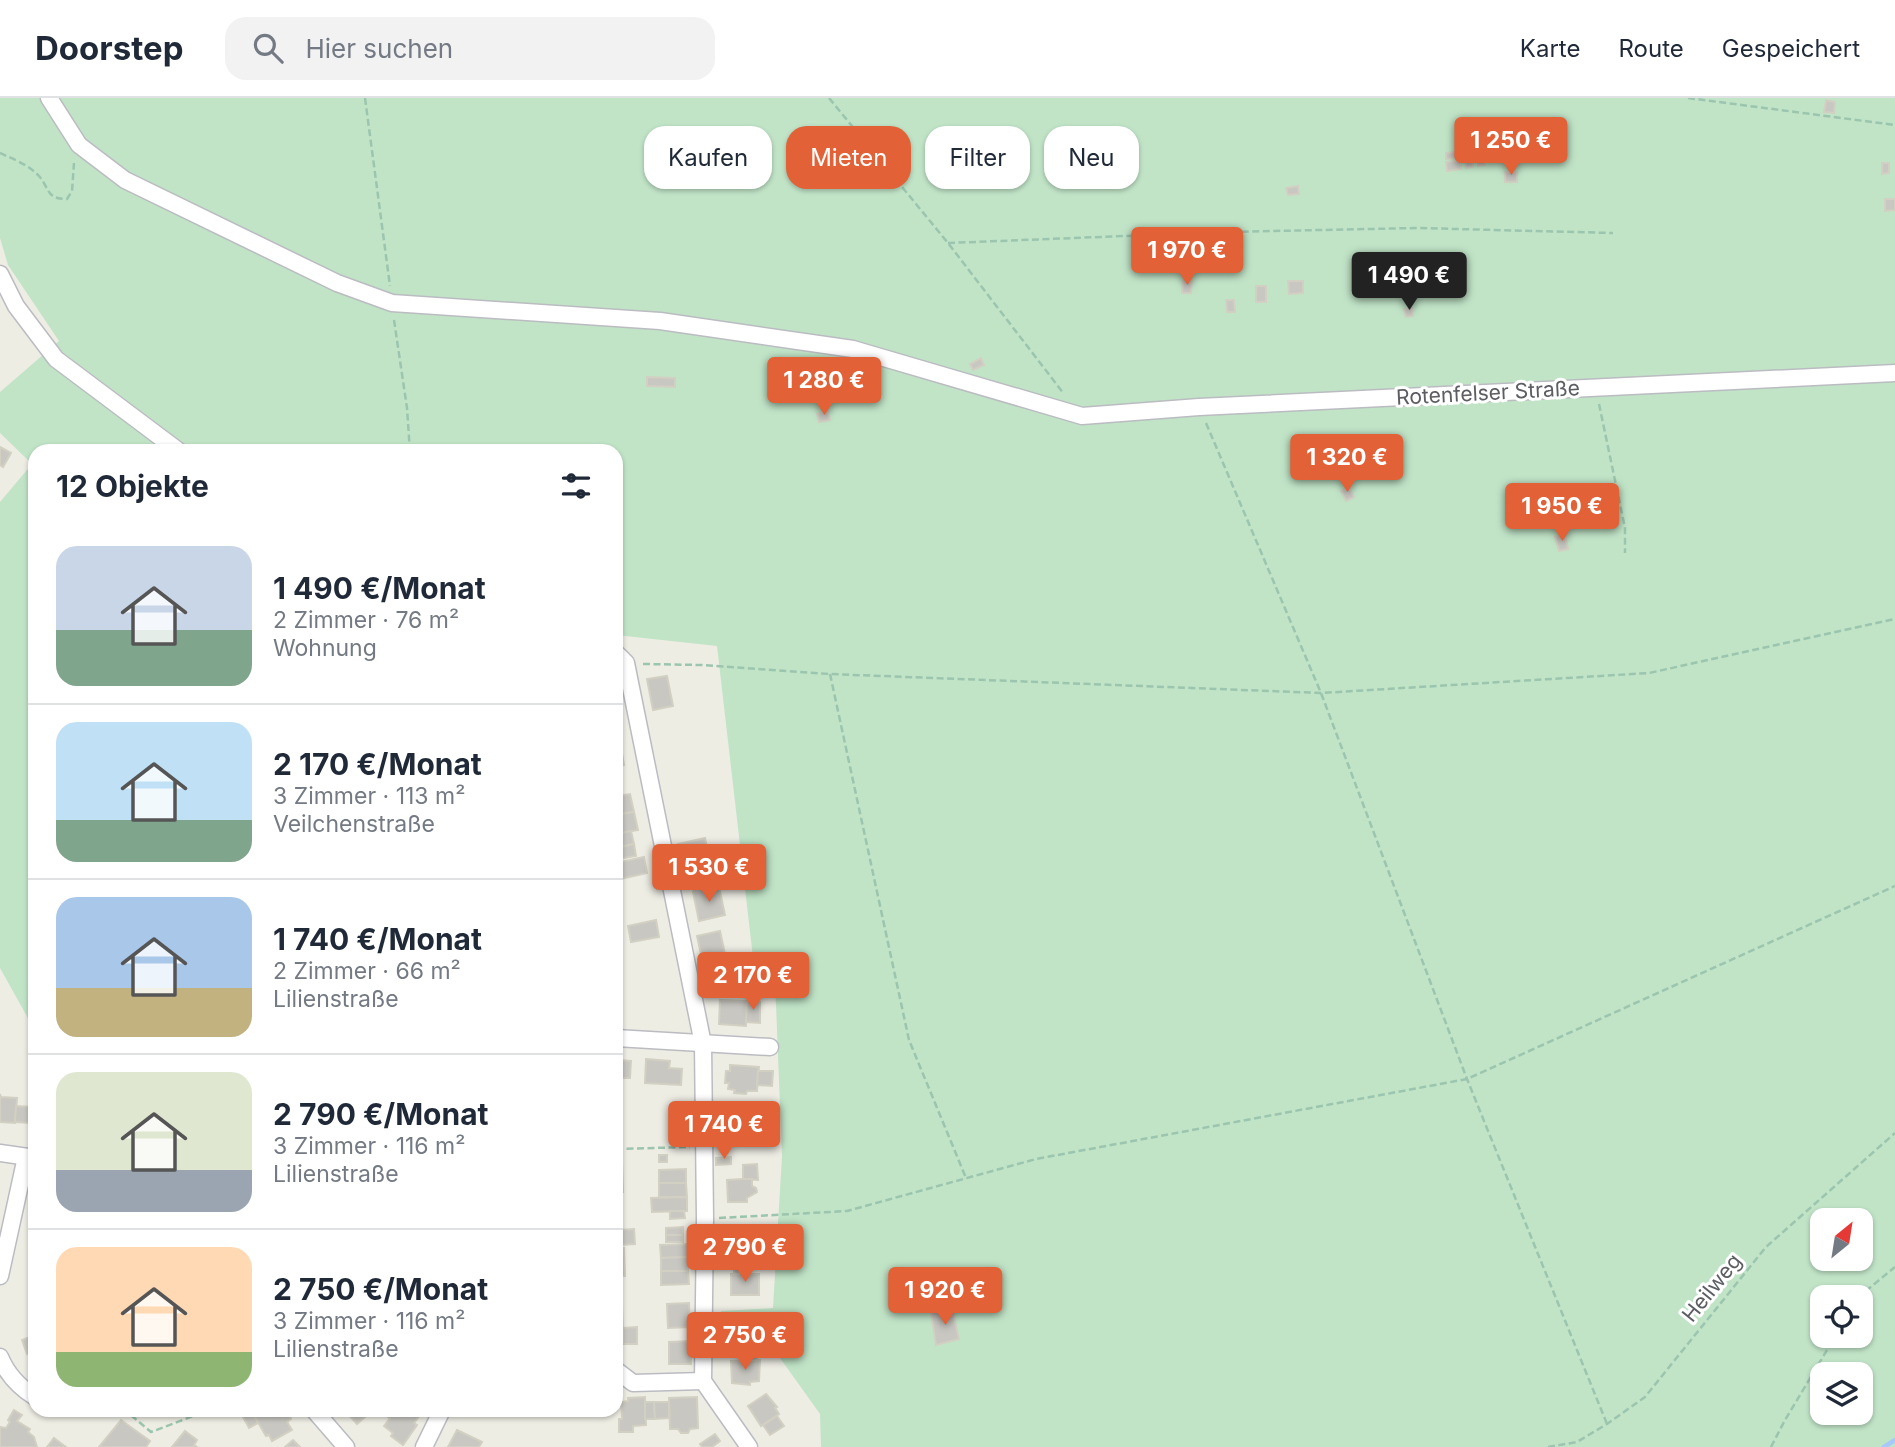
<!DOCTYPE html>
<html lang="de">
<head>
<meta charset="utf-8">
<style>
  :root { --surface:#fff; --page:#f2f2f3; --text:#1f2937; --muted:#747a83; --line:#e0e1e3; --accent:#e26136 }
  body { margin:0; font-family:Inter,sans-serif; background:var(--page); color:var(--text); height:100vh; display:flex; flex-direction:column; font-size:26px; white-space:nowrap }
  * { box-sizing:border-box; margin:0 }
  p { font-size:23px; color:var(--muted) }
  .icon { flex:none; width:38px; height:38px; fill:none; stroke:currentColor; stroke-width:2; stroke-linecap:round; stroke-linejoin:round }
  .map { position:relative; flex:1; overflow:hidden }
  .details { position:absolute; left:28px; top:346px; width:595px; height:973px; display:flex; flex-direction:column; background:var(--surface); border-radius:21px; box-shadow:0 2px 5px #0004 }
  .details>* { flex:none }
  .top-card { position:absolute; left:644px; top:28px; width:665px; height:63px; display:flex; gap:14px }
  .needle { width:46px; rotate:30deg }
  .controls { position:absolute; left:1810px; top:1110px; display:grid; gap:14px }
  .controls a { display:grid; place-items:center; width:63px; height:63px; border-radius:14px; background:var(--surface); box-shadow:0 2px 5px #0004; font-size:35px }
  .price { position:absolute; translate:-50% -60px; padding:0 16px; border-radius:7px; background:var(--accent); color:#fff; font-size:23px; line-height:46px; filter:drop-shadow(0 2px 4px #0008) }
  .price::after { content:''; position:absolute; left:50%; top:42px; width:21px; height:16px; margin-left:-10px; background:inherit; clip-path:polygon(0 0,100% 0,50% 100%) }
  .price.selected { background:#222; color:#fff }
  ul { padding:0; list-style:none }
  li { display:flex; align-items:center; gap:21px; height:175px; padding:0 28px }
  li+li { border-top:2px solid var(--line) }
  li span { display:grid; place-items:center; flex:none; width:196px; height:140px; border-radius:21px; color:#555 }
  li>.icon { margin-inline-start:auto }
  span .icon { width:84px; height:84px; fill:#fffc; stroke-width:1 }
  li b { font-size:30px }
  h2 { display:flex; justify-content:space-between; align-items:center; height:84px; padding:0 28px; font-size:30px }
  .pill { padding:0 24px; border-radius:21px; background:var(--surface); box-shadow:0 2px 5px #0004; font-size:24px; line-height:63px }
  .pill.selected { background:var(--accent); color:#fff }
  header { display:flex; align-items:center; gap:42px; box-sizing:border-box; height:98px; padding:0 35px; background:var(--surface); border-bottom:2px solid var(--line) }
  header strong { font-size:33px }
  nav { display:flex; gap:38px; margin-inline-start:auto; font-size:24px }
  .search { width:490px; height:63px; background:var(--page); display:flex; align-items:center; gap:18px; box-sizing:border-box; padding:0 24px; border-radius:21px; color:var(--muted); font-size:26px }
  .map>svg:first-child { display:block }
</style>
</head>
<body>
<header>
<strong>Doorstep</strong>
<div class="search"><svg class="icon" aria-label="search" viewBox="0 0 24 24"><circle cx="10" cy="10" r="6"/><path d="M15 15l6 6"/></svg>Hier suchen</div>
<nav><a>Karte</a><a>Route</a><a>Gespeichert</a></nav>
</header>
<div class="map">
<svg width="1895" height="1349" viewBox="0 0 1895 1349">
  <rect width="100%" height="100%" fill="#eeede4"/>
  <path fill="#c1e4c7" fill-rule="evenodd" d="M0,0H1895V1349H821L820,1316L775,1253L721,1255V1213L773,1210L782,1058L775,882L755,877L717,548L616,537V354H35V930L34,931L0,870V404L32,366L0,335V294L59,243L8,167L0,140ZM1822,1122H1860V1160H1822ZM1822,1199H1860V1237H1822ZM1822,1276H1860V1314H1822Z"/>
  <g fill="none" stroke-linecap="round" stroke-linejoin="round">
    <path stroke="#a6c8fb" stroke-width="4.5" d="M1884,1349L1895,1342"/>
  </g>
  <g fill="#c9c7c1" stroke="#d2d0c2" stroke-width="2">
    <path d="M1826,2L1835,4L1834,15L1824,14Z"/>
    <path d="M992,33L1002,49L990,56L980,40Z"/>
    <path d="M1457,54L1458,60L1446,61V55Z"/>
    <path d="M1477,57H1484L1485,67L1478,68Z"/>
    <path d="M1466,62H1473V69L1466,70Z"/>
    <path d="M1461,63V71L1447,73L1446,64Z"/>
    <path d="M1882,65H1889V75L1882,76Z"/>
    <rect x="1505" y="74" width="12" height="10"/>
    <path d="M1298,88L1299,96L1288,97L1286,90Z"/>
    <path d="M1885,101H1895V112L1885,113Z"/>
    <path d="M1183,182H1192L1191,195H1182Z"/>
    <path d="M1288,183H1303V195L1289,196Z"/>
    <rect x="1256" y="188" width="10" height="16"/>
    <path d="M1226,202H1234L1235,214H1227Z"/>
    <path d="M1412,210L1413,218L1406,219L1404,211Z"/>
    <path d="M981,260L984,267L973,272L970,266Z"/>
    <path d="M647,279L675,280V289L647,288Z"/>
    <path d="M828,313L830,322L819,324L817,316Z"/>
    <path d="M0,349L11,355L3,369L0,367Z"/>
    <path d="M1376,368L1379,374L1367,380L1364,374Z"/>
    <path d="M1349,389L1354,399L1346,403L1341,393Z"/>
    <path d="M1565,436L1568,451L1559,453L1555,439Z"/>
    <path d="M667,578L673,608L653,612L647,581Z"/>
    <path d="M616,633H618L621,650L616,651Z"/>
    <path d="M621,650L624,667L616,669V651Z"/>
    <path d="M630,696L634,714L616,717V698Z"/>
    <path d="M634,714L638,732L616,736V717Z"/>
    <path d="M631,733L634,746L616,750V736Z"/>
    <path d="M705,740L710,763L683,769L678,746Z"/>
    <path d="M634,746L636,758L617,761L616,750Z"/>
    <path d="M644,759L647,775L620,781L616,765Z"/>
    <path d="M708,776L711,791L694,794L691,780Z"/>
    <path d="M719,789L725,817L699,823L693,794Z"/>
    <path d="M656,822L659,839L631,844L628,828Z"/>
    <path d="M720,833L727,865L704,870L697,838Z"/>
    <path d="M720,902L747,903L746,928L719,926Z"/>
    <path d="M747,903L760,904V925L746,924Z"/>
    <path d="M646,961L670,963L669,970L682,971L681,987L645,985Z"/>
    <path d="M618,962L631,963L630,980H622L617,972Z"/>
    <path d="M730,967L759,969L757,993H747L746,996L734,995L735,992L728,991L729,985H725L726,973H730Z"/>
    <path d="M758,973H773L772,988L757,987Z"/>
    <path d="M0,996L1,999L17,1000L15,1025L0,1024Z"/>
    <path d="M16,1008L32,1009L31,1025L15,1024Z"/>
    <rect x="659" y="1057" width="8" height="7"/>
    <path d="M731,1059V1066L716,1067V1060Z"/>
    <path d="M616,1065H622L623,1094H616Z"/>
    <path d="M757,1066L758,1082L743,1081V1067Z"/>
    <path d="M686,1071V1085H659V1072Z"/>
    <path d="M743,1081H752V1088L756,1090L757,1094L747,1100V1104H728L727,1082Z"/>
    <path d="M659,1085H686L687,1099H659Z"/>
    <path d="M687,1099V1113L652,1114L651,1100Z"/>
    <path d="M670,1113H684L685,1120L670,1121Z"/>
    <path d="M683,1129V1137H666V1130Z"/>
    <path d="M634,1131L635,1146L620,1147V1132Z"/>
    <path d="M730,1136H759L760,1158L731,1159V1151L728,1152Z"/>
    <rect x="666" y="1137" width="17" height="7"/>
    <path d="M688,1146V1159L661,1160L660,1147Z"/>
    <path d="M616,1150H624L625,1178H616Z"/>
    <path d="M688,1159V1173H661V1160Z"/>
    <rect x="734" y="1170" width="16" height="6"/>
    <path d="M661,1173H688L689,1186L661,1187Z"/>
    <rect x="731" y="1176" width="28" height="21"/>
    <path d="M689,1205L690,1229L668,1230L667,1206Z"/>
    <path d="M616,1208H622L623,1239L616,1240Z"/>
    <path d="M952,1210L959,1241L936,1247L931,1215Z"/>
    <path d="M637,1229V1246H623V1230Z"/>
    <path d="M35,1237V1253L27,1256L22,1242Z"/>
    <path d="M690,1243L691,1266H669V1244Z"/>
    <path d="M757,1255V1262L741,1263V1256Z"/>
    <path d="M760,1262L759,1283L750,1284V1287L732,1285L731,1263Z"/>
    <path d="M766,1296L777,1309L775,1310L779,1316L761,1328L748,1308Z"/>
    <path d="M645,1299L646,1327L633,1328V1334H619V1321H622L621,1304L628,1303V1300Z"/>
    <path d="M697,1299L698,1330L690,1331L688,1335H681L678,1331H670L669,1300Z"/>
    <path d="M645,1304H654L655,1321H645Z"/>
    <path d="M654,1304H669V1320L655,1321Z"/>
    <path d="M14,1312L22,1317L17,1323L30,1331L28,1334L34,1339L37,1349H0V1329L6,1330L10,1324L8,1322Z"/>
    <path d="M253,1312H287L291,1321L287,1324L292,1332L272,1343L269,1337L266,1338L252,1314Z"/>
    <path d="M350,1312H371L372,1313L357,1326L347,1315Z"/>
    <path d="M392,1312H413L420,1317L414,1325L417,1327L403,1347L391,1338L393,1335L384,1328L390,1320L388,1319Z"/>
    <path d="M252,1314L258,1325L249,1330L243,1319Z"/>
    <path d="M777,1318L784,1328L770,1337L763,1327Z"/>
    <path d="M121,1322L150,1343L146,1349H99Z"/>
    <path d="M457,1332L482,1344L479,1349H448Z"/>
    <path d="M185,1333L197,1342L194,1347L197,1349H172Z"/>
    <path d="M715,1336L720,1343L712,1349H702L700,1346Z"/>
    <path d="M54,1340L66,1349H47Z"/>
    <path d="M293,1342L300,1349H285Z"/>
  </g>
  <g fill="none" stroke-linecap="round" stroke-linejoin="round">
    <defs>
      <g id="minor">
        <path d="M49,0L79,47L125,82L337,185L392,205L660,223L853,251L1082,318L1199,309L1895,275"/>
        <path d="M0,176L16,208L56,261L180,354"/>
        <path d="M616,555L626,565L703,946L705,1121L703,1283L749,1349"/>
        <path d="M616,940L770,949"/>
        <path d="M0,1055L35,1060"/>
        <path d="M0,1178L26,1059"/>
        <path d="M0,1259C7,1276 19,1289 35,1299"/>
        <path d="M616,1272L633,1285L703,1283"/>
        <path d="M314,1312L346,1349"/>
        <path d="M424,1349L442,1312"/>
      </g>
    </defs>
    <use href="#minor" stroke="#bbbcc2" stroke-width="19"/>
    <g stroke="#9bc5ae" stroke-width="2.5" stroke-dasharray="7 3.5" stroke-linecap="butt">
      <path d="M365,0L390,188"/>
      <path d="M829,0L948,145L1064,296"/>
      <path d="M1688,0L1895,27"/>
      <path d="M0,55C13,61 29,67 39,78C50,91 46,101 67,101L72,93L74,65"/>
      <path d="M948,145L1225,134L1417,130L1613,135"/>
      <path d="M394,222L407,310L410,354"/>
      <path d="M1599,306L1625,430V455"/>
      <path d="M1206,325L1321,595L1467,981L1607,1326"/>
      <path d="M643,566L701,567L830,576L1321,595L1649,575L1895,521"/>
      <path d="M830,576L909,942L966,1080"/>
      <path d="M616,1051L690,1049"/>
      <path d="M719,1120L847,1113L1036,1061L1467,981L1895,788"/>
      <path d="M1860,1202L1867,1192L1895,1169"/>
      <path d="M122,1312L132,1318L151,1334L209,1312"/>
      <path d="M1548,1349L1577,1344L1607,1326L1645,1299L1766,1149L1895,1035"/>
      <path d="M1771,1349L1785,1322L1836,1237"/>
    </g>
    <use href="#minor" stroke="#fff" stroke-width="16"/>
  </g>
  <g text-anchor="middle" stroke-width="6" stroke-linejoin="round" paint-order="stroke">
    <g font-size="21" fill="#5c5e64" stroke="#fff">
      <text transform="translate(1488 295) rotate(-3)" y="7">Rotenfelser Straße</text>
      <text transform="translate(1712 1190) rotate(-51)" y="7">Heilweg</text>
    </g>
  </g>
</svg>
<div class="controls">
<a><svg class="needle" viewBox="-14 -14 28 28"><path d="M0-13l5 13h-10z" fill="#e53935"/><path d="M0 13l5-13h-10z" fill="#747a83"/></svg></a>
<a><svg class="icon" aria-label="locate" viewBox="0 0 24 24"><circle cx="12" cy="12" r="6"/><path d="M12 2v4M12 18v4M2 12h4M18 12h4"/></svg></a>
<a><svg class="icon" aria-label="layers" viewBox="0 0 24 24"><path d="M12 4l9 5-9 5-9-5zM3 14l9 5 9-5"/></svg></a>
</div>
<b class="price" style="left:1511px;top:79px">1 250 €</b>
<b class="price" style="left:1187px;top:189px">1 970 €</b>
<b class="price selected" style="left:1409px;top:214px">1 490 €</b>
<b class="price" style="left:824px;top:319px">1 280 €</b>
<b class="price" style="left:1347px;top:396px">1 320 €</b>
<b class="price" style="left:1562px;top:445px">1 950 €</b>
<b class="price" style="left:709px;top:806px">1 530 €</b>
<b class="price" style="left:753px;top:914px">2 170 €</b>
<b class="price" style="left:724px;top:1063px">1 740 €</b>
<b class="price" style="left:745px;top:1186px">2 790 €</b>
<b class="price" style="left:945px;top:1229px">1 920 €</b>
<b class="price" style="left:745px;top:1274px">2 750 €</b>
<div class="top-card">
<a class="pill">Kaufen</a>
<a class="pill selected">Mieten</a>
<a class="pill">Filter</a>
<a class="pill">Neu</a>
</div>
<section class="details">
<h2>12 Objekte<svg class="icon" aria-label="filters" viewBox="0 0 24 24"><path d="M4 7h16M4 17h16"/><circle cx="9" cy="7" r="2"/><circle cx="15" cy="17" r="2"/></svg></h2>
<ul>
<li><span style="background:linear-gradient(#c9d6e8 60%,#7fa58c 0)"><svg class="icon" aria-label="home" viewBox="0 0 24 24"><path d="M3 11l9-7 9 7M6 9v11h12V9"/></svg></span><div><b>1 490 €/Monat</b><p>2 Zimmer · 76 m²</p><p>Wohnung</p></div></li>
<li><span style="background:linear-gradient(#bfe0f5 70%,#7fa58c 0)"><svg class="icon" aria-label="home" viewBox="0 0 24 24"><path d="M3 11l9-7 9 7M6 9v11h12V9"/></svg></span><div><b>2 170 €/Monat</b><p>3 Zimmer · 113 m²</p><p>Veilchenstraße</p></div></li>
<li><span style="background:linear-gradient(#a9c7e8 65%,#c2b280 0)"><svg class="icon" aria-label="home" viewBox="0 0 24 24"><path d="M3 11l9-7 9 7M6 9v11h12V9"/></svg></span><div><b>1 740 €/Monat</b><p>2 Zimmer · 66 m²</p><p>Lilienstraße</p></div></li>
<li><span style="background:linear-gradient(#dfe7d0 70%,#9aa5b1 0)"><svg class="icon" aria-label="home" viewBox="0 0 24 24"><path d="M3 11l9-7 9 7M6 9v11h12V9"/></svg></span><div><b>2 790 €/Monat</b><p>3 Zimmer · 116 m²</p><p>Lilienstraße</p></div></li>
<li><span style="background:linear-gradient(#ffd9b3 75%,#8fb573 0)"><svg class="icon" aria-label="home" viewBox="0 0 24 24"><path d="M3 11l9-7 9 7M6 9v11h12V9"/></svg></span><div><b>2 750 €/Monat</b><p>3 Zimmer · 116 m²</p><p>Lilienstraße</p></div></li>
</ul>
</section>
</div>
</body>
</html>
